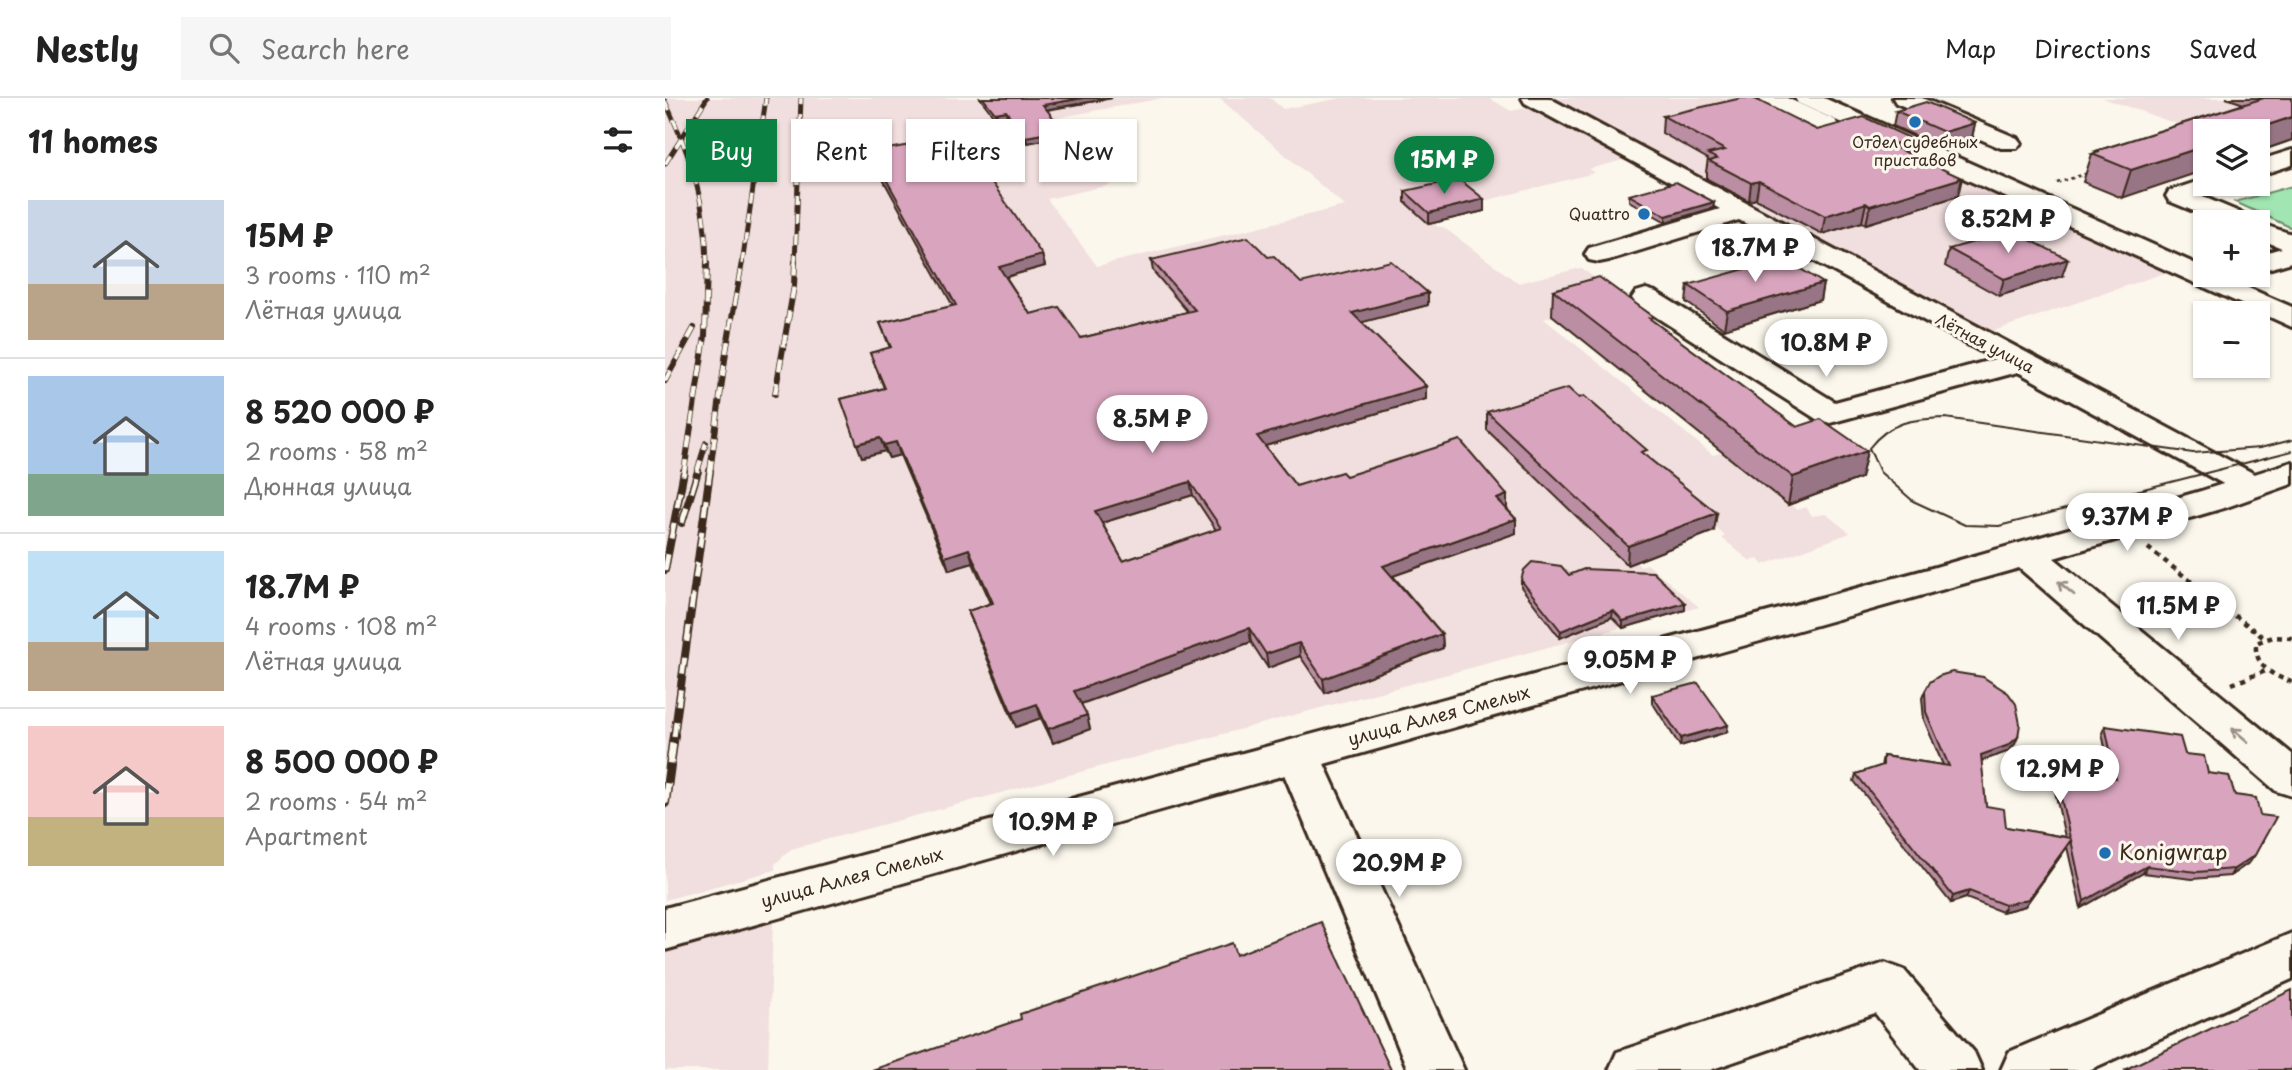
<!DOCTYPE html>
<html lang="en">
<head>
<meta charset="utf-8">
<style>
  :root { --surface:#fff; --page:#f6f6f6; --text:#222; --muted:#767676; --line:#e0e0e0; --accent:#0b8043 }
  body { margin:0; font-family:"Playpen Sans",sans-serif; background:var(--page); color:var(--text); height:100vh; display:flex; flex-direction:column; font-size:26px; white-space:nowrap }
  * { box-sizing:border-box; margin:0 }
  p { font-size:23px; color:var(--muted) }
  .icon { flex:none; width:38px; height:38px; fill:none; stroke:currentColor; stroke-width:2; stroke-linecap:round; stroke-linejoin:round }
  .map { position:relative; flex:1; overflow:hidden }
  .side { display:flex; flex-direction:column; background:var(--surface); width:665px }
  .side>* { flex:none }
  .top-card { position:absolute; left:21px; top:21px; width:665px; height:63px; display:flex; gap:14px }
  .buttons { position:absolute; left:1528px; top:21px; display:grid; gap:14px }
  .buttons a { display:grid; place-items:center; width:77px; height:77px; border-radius:0px; background:var(--surface); box-shadow:0 2px 5px #0004; font-size:35px }
  .price { position:absolute; translate:-50% -60px; padding:0 16px; border-radius:24px; background:#fff; color:#222; font-size:23px; line-height:46px; filter:drop-shadow(0 2px 4px #0008) }
  .price::after { content:''; position:absolute; left:50%; top:42px; width:21px; height:16px; margin-left:-10px; background:inherit; clip-path:polygon(0 0,100% 0,50% 100%) }
  .price.current { background:var(--accent); color:#fff }
  ul { padding:0; list-style:none }
  li { display:flex; align-items:center; gap:21px; height:175px; padding:0 28px }
  li+li { border-top:2px solid var(--line) }
  li span { display:grid; place-items:center; flex:none; width:196px; height:140px; border-radius:0px; color:#555 }
  li>.icon { margin-inline-start:auto }
  span .icon { width:84px; height:84px; fill:#fffc; stroke-width:1 }
  li b { font-size:30px }
  h2 { display:flex; justify-content:space-between; align-items:center; height:84px; padding:0 28px; font-size:30px }
  .chip { padding:0 24px; border-radius:0px; background:var(--surface); box-shadow:0 2px 5px #0004; font-size:24px; line-height:63px }
  .chip.current { background:var(--accent); color:#fff }
  header { display:flex; align-items:center; gap:42px; box-sizing:border-box; height:98px; padding:0 35px; background:var(--surface); border-bottom:2px solid var(--line) }
  header strong { font-size:33px }
  nav { display:flex; gap:38px; margin-inline-start:auto; font-size:24px }
  .search { width:490px; height:63px; background:var(--page); display:flex; align-items:center; gap:18px; box-sizing:border-box; padding:0 24px; border-radius:0px; color:var(--muted); font-size:26px }
  main { display:flex; flex:1; min-height:0 }
  .map>svg:first-child { display:block }
</style>
</head>
<body>
<header>
<strong>Nestly</strong>
<div class="search"><svg class="icon" aria-label="search" viewBox="0 0 24 24"><circle cx="10" cy="10" r="6"/><path d="M15 15l6 6"/></svg>Search here</div>
<nav><a>Map</a><a>Directions</a><a>Saved</a></nav>
</header>
<main>
<section class="side">
<h2>11 homes<svg class="icon" aria-label="filters" viewBox="0 0 24 24"><path d="M4 7h16M4 17h16"/><circle cx="9" cy="7" r="2"/><circle cx="15" cy="17" r="2"/></svg></h2>
<ul>
<li><span style="background:linear-gradient(#c9d6e8 60%,#b9a48a 0)"><svg class="icon" aria-label="home" viewBox="0 0 24 24"><path d="M3 11l9-7 9 7M6 9v11h12V9"/></svg></span><div><b>15M ₽</b><p>3 rooms · 110 m²</p><p>Лётная улица</p></div></li>
<li><span style="background:linear-gradient(#a9c7e8 70%,#7fa58c 0)"><svg class="icon" aria-label="home" viewBox="0 0 24 24"><path d="M3 11l9-7 9 7M6 9v11h12V9"/></svg></span><div><b>8 520 000 ₽</b><p>2 rooms · 58 m²</p><p>Дюнная улица</p></div></li>
<li><span style="background:linear-gradient(#bfe0f5 65%,#b9a48a 0)"><svg class="icon" aria-label="home" viewBox="0 0 24 24"><path d="M3 11l9-7 9 7M6 9v11h12V9"/></svg></span><div><b>18.7M ₽</b><p>4 rooms · 108 m²</p><p>Лётная улица</p></div></li>
<li><span style="background:linear-gradient(#f6c9c9 65%,#c2b280 0)"><svg class="icon" aria-label="home" viewBox="0 0 24 24"><path d="M3 11l9-7 9 7M6 9v11h12V9"/></svg></span><div><b>8 500 000 ₽</b><p>2 rooms · 54 m²</p><p>Apartment</p></div></li>
</ul>
</section>
<div class="map">
<svg width="1627" height="972" viewBox="0 0 1627 972">
  <rect width="100%" height="100%" fill="#fbf7ec"/>
  <filter id="ink" filterUnits="userSpaceOnUse"><feTurbulence type="fractalNoise" baseFrequency=".0143" numOctaves="2"/><feDisplacementMap in="SourceGraphic" scale="14" xChannelSelector="R" yChannelSelector="G"/><feConvolveMatrix kernelMatrix="1 2 1 2 8 2 1 2 1" color-interpolation-filters="sRGB"/></filter>
  <g filter="url(#ink)">
    <g fill="#f1dede">
      <path d="M0,0H498L391,20L445,87L382,101L432,168L680,108L554,0H605L618,11L677,0H824L846,13L871,8L966,60L924,71L929,75L823,102L814,96L751,111L773,129H778L853,185L916,170L955,199L879,221L1048,357L1064,353L1074,364L1132,412L1141,409L1147,418L1161,416L1185,435L1098,467L1093,461L1085,463L1057,440L1060,438L1028,410L965,460L975,468L982,466L1034,509L126,751L110,766V772L0,802Z"/>
      <path d="M885,0H1128L1505,173L1325,234L980,55Z"/>
      <path d="M1438,0H1598L1512,26Z"/>
      <path d="M109,795L103,972H0V825Z"/>
    </g>
    <path fill="#a0e5b2" stroke="#6e8868" stroke-width="2" d="M1627,88V130L1570,104Z"/>
    <g fill="none" stroke-linecap="round" stroke-linejoin="round">
      <defs>
        <g id="minor">
          <path d="M857,0H884L1599,381L1605,388L1599,395L1587,399L1575,395L1353,274L1165,325L1153,322L971,206L967,200L971,194L981,191L991,194L1170,304L1330,261L1074,122L944,162L934,164L924,162L920,156L924,150L1055,111L860,5Z"/>
          <path d="M1094,0H1122L1170,22L1173,27L1170,32H1154L1097,5Z"/>
          <path d="M1130,0H1159L1540,170V177H1554L1627,209V229L1133,5Z"/>
          <path d="M1228,0H1257L1352,40L1356,45L1352,50H1336L1231,5Z"/>
          <path d="M1627,52V67L1592,78V63Z"/>
          <path d="M1540,81V86H1561L1558,91L1536,98L1586,119L1590,124L1627,136V164L1592,174V157L1617,150L1592,140V124H1555L1504,103L1501,98L1504,93Z"/>
          <path d="M633,641L649,645L655,657L799,972H743L611,657L617,645Z"/>
          <path d="M1627,835V881L1424,972H1336L1344,954Z"/>
          <path d="M1220,865L1239,872L1309,954L1317,972H1255L1210,915L1045,972H944L952,954Z"/>
        </g>
        <path id="major" d="M1627,364V386L1562,409L1389,460L1627,656V698L1611,693L1354,470L0,852V810L1267,470L1536,393Z"/>
      </defs>
      <use href="#minor" stroke="#3b2a1e" stroke-width="6"/>
      <use href="#major" stroke="#3b2a1e" stroke-width="6"/>
      <path stroke="#3b2a1e" stroke-width="2.5" stroke-dasharray="3.5 3.5" stroke-linecap="butt" d="M1392,85L1426,74"/>
      <g stroke="#3b2a1e" stroke-width="4.5" stroke-dasharray="5 5" stroke-linecap="butt">
        <path d="M1483,450L1599,540"/>
        <path d="M1627,540L1608,539L1591,545C1589,568 1608,578 1627,584"/>
        <path d="M1567,586L1603,572"/>
      </g>
      <use href="#minor" fill="#fbf7ec" fill-rule="evenodd"/>
      <use href="#major" fill="#fbf7ec" fill-rule="evenodd"/>
      <path stroke="#3b2a1e" stroke-width="2" d="M1627,342L1595,350L1528,355L1280,320C1248,321 1225,323 1204,350L1215,374L1248,403L1300,427L1334,428L1627,353"/>
      <defs>
        <g id="rail-far3">
          <path d="M0,3C26,59 41,103 42,166"/>
          <path d="M0,66L42,0"/>
          <path d="M77,166L101,0"/>
          <path d="M130,166L136,0"/>
        </g>
        <g id="rail-far2">
          <path d="M0,283L29,230"/>
          <path d="M110,296L129,188L130,164"/>
          <path d="M19,374L40,238L42,164"/>
          <path d="M32,374L41,345"/>
          <path d="M45,374L61,254L77,164"/>
        </g>
        <g id="rail-far1">
          <path d="M17,425L33,373"/>
          <path d="M0,472L19,373"/>
          <path d="M9,639L45,373"/>
        </g>
        <path id="rail" d="M0,705L9,637"/>
      </defs>
      <use href="#rail-far3" stroke="#3b2a1e" stroke-width="5"/>
      <use href="#rail-far2" stroke="#3b2a1e" stroke-width="6"/>
      <use href="#rail-far1" stroke="#3b2a1e" stroke-width="8"/>
      <use href="#rail" stroke="#3b2a1e" stroke-width="10"/>
      <use href="#rail-far3" stroke="#fbf7ec" stroke-width="3.5" stroke-dasharray="10" stroke-linecap="butt"/>
      <use href="#rail-far2" stroke="#fbf7ec" stroke-width="4.5" stroke-dasharray="12" stroke-linecap="butt"/>
      <use href="#rail-far1" stroke="#fbf7ec" stroke-width="5" stroke-dasharray="16" stroke-linecap="butt"/>
      <use href="#rail" stroke="#fbf7ec" stroke-width="7" stroke-dasharray="20" stroke-linecap="butt"/>
    </g>
    <g fill="#bb8ea3" stroke="#3b2a1e" stroke-width="2" fill-rule="evenodd">
      <path d="M315,0H447L382,12L400,38L362,45L342,19L331,21Z"/>
      <path d="M1561,0H1627V42L1592,54V33L1457,100L1418,84L1427,56L1430,55L1431,53L1579,6Z"/>
      <path d="M1231,13L1310,25L1307,40L1275,49L1228,28Z"/>
      <path d="M998,18L1152,32L1244,56L1293,98L1201,126L1197,124L1157,136L1091,101L1084,103L1042,81V75L1041,74L1043,61L997,35Z"/>
      <path d="M206,54L377,157L380,168L341,179L365,216L416,240L523,214L488,173L486,162L603,159L636,185L763,207L696,224L761,288V301L600,348L631,388L681,378L842,411L851,421V435L728,478L777,536L778,550L660,595L635,558L603,570L586,544L416,606L425,631L388,645L376,620L351,629L308,527L303,513L326,505L308,465L284,472L235,357L224,360L220,353L197,359L176,301L219,290L205,255L225,250L215,225L288,208L209,65ZM528,397L551,432L458,463L437,425Z"/>
      <path d="M740,93L819,101V113L764,126L740,104Z"/>
      <path d="M964,97L1049,104L1048,110L1001,124L964,103Z"/>
      <path d="M1284,151L1397,178L1334,198L1280,168Z"/>
      <path d="M1158,185L1155,202L1059,231L1021,204L1023,187Z"/>
      <path d="M888,192L989,224L1132,329L1202,353L1196,380L1123,407L887,217Z"/>
      <path d="M822,314L982,358L1049,433L962,467L822,332Z"/>
      <path d="M904,477L1020,505V512L958,530L947,519L895,540L856,489V482Z"/>
      <path d="M1260,593L1350,646L1342,654L1316,663L1321,708L1341,729L1400,739L1387,680L1390,673L1446,679L1437,635L1440,628L1520,656L1543,675L1585,764L1565,778L1527,781L1478,775L1416,810L1402,749L1360,808L1337,814L1301,800L1286,805L1189,683L1191,676L1216,668L1218,658L1278,667L1259,622L1257,600Z"/>
      <path d="M987,597L1062,634L1015,648L987,604Z"/>
    </g>
    <g fill="#987485" stroke="#3b2a1e" stroke-width="2">
      <path d="M418,0H447L379,12L378,7Z"/>
      <path d="M341,13L342,19L331,21L330,15Z"/>
      <path d="M1627,19V42L1592,54V33H1585Z"/>
      <path d="M1310,25L1307,40L1275,49L1279,34Z"/>
      <path d="M398,32L400,38L362,45L361,39Z"/>
      <path d="M1247,41L1244,58L1225,47Z"/>
      <path d="M1540,48V72L1457,100L1466,72Z"/>
      <path d="M1297,80L1293,98L1201,126L1205,108Z"/>
      <path d="M1094,83L1091,101L1084,103L1086,85Z"/>
      <path d="M819,101V113L764,126V115Z"/>
      <path d="M1049,104L1048,110L1001,124V118Z"/>
      <path d="M1201,105L1197,124L1157,136L1160,118Z"/>
      <path d="M377,157L380,168L337,180L334,169Z"/>
      <path d="M1403,161L1397,178L1334,198L1339,181Z"/>
      <path d="M1158,185L1155,202L1059,231L1062,213Z"/>
      <path d="M763,195V207L687,227V215Z"/>
      <path d="M761,288V301L593,350L592,338Z"/>
      <path d="M215,340L220,353L197,359L192,346Z"/>
      <path d="M231,344L235,357L224,360L219,347Z"/>
      <path d="M1202,353L1196,380L1123,407L1128,379Z"/>
      <path d="M525,384L528,397L433,426L430,413Z"/>
      <path d="M842,397V411L832,414V401Z"/>
      <path d="M1052,415L1049,433L962,467L963,448Z"/>
      <path d="M851,421V435L719,481L718,468Z"/>
      <path d="M304,451L308,465L284,472L280,459Z"/>
      <path d="M1020,505V512L958,530V523Z"/>
      <path d="M948,512L947,519L895,540L896,533Z"/>
      <path d="M584,530L586,544L413,607L409,593Z"/>
      <path d="M777,536L778,550L660,595L658,581Z"/>
      <path d="M634,545L635,558L603,570L601,556Z"/>
      <path d="M372,606L376,620L351,629L347,615Z"/>
      <path d="M422,617L425,631L388,645L383,631Z"/>
      <path d="M1063,627L1062,634L1015,648L1016,640Z"/>
      <path d="M1353,639L1350,646L1342,654L1313,664L1316,657Z"/>
      <path d="M1406,742L1402,749L1360,808L1337,814L1340,807Z"/>
      <path d="M1590,757L1585,764L1565,778L1569,771Z"/>
      <path d="M1482,768L1478,775L1416,810L1419,803Z"/>
      <path d="M1304,793L1301,800L1286,805L1288,798Z"/>
    </g>
    <g fill="#d9a5be" stroke="#3b2a1e" stroke-width="2" fill-rule="evenodd">
      <path d="M318,0H418L378,7L398,32L361,39L341,13L330,15Z"/>
      <path d="M1077,0H1088L1152,32L1199,19L1247,41L1225,47L1297,80L1205,108L1201,105L1160,118L1094,83L1086,85L1044,63L1052,61L1043,56L1060,52L998,18Z"/>
      <path d="M1599,0H1627V19L1585,33H1540V48L1466,72L1427,56L1435,54L1431,53Z"/>
      <path d="M1261,4L1310,25L1279,34L1231,13Z"/>
      <path d="M295,38L377,157L334,169L365,216L394,209L416,240L530,212L486,162L583,139L603,159L609,158L636,185L726,163L763,195L687,215L761,288L592,338L631,388L677,374L681,378L795,342L842,397L832,401L851,421L718,468L777,536L658,581L634,545L601,556L584,530L409,593L422,617L383,631L372,606L347,615L303,513L328,505L304,451L280,459L231,344L219,347L215,340L192,346L176,301L220,290L205,255L226,249L215,225L291,207L206,54ZM525,384L556,430L458,463L430,413Z"/>
      <path d="M794,81L819,101L764,115L740,93Z"/>
      <path d="M1011,84L1049,104L1001,118L964,97Z"/>
      <path d="M1347,133L1403,161L1339,181L1284,151Z"/>
      <path d="M1118,160L1158,185L1062,213L1023,187Z"/>
      <path d="M934,179L989,219L984,220L1132,329L1156,321L1202,353L1128,379L888,192Z"/>
      <path d="M903,290L914,300L919,298L982,352L976,354L1052,415L963,448L822,314Z"/>
      <path d="M867,464L896,468L904,477L919,471L988,474L1020,505L958,523L948,512L896,533L856,482L859,472Z"/>
      <path d="M1287,574L1318,579L1343,595L1351,606L1355,626L1353,639L1344,647L1316,657L1321,708L1339,711L1341,729L1405,740L1390,673L1451,680L1440,628L1515,639L1520,656L1539,658L1543,675L1564,678L1570,697L1591,700L1595,717L1611,719L1590,757L1569,771L1532,774L1482,768L1419,803L1406,742L1363,801L1340,807L1304,793L1288,798L1191,676L1218,667V658L1284,668L1261,614L1260,593L1265,584L1274,578Z"/>
      <path d="M1033,585L1063,627L1016,640L987,597Z"/>
      <path d="M656,824L726,972H207L356,921L355,916L567,845L571,857Z"/>
      <path d="M1627,892V972H1459Z"/>
    </g>
    <defs><path id="oneway-shaft" d="M-6 0H5M1.5-3L5.5 0L1.5 3" fill="none" stroke-width="1.6" stroke-linecap="round" stroke-linejoin="round" transform="scale(1.75)"/></defs>
    <g stroke="#9b9085">
      <use href="#oneway-shaft" transform="translate(1401 490) rotate(-140)"/>
      <use href="#oneway-shaft" transform="translate(1575 637) rotate(-140)"/>
    </g>
  </g>
  <g fill="#1f6fb2" stroke="#fbf7ec" stroke-width="2.5">
    <circle cx="1250" cy="24" r="7"/>
    <circle cx="979" cy="116" r="7"/>
    <circle cx="1440" cy="755" r="7"/>
  </g>
  <g text-anchor="middle" stroke-width="6" stroke-linejoin="round" paint-order="stroke">
    <g font-size="16" fill="#3b2a1e" stroke="#fbf7ec">
      <text x="1250" y="50">Отдел судебных<tspan x="1250" dy="18">приставов</tspan></text>
      <text x="965" y="122" text-anchor="end">Quattro</text>
    </g>
    <g font-size="16" fill="#3b2a1e" stroke="#fbf7ec">
      <text transform="translate(1320 245) rotate(28)" y="6">Лётная улица</text>
    </g>
    <g font-size="18" fill="#3b2a1e" stroke="#fbf7ec">
      <text transform="translate(774 618) rotate(-15)" y="6">улица Аллея Смелых</text>
      <text transform="translate(187 780) rotate(-15)" y="6">улица Аллея Смелых</text>
    </g>
    <g font-size="21" fill="#3b2a1e" stroke="#fbf7ec" text-anchor="start">
      <text x="1454" y="762">Konigwrap</text>
    </g>
  </g>
</svg>
<div class="buttons">
<a><svg class="icon" aria-label="layers" viewBox="0 0 24 24"><path d="M12 4l9 5-9 5-9-5zM3 14l9 5 9-5"/></svg></a>
<a>+</a>
<a>−</a>
</div>
<b class="price current" style="left:779px;top:98px">15M ₽</b>
<b class="price" style="left:1343px;top:157px">8.52M ₽</b>
<b class="price" style="left:1090px;top:186px">18.7M ₽</b>
<b class="price" style="left:1161px;top:281px">10.8M ₽</b>
<b class="price" style="left:487px;top:357px">8.5M ₽</b>
<b class="price" style="left:1462px;top:455px">9.37M ₽</b>
<b class="price" style="left:1513px;top:544px">11.5M ₽</b>
<b class="price" style="left:965px;top:598px">9.05M ₽</b>
<b class="price" style="left:1395px;top:707px">12.9M ₽</b>
<b class="price" style="left:388px;top:760px">10.9M ₽</b>
<b class="price" style="left:734px;top:801px">20.9M ₽</b>
<div class="top-card">
<a class="chip current">Buy</a>
<a class="chip">Rent</a>
<a class="chip">Filters</a>
<a class="chip">New</a>
</div>
</div>
</main>
</body>
</html>
